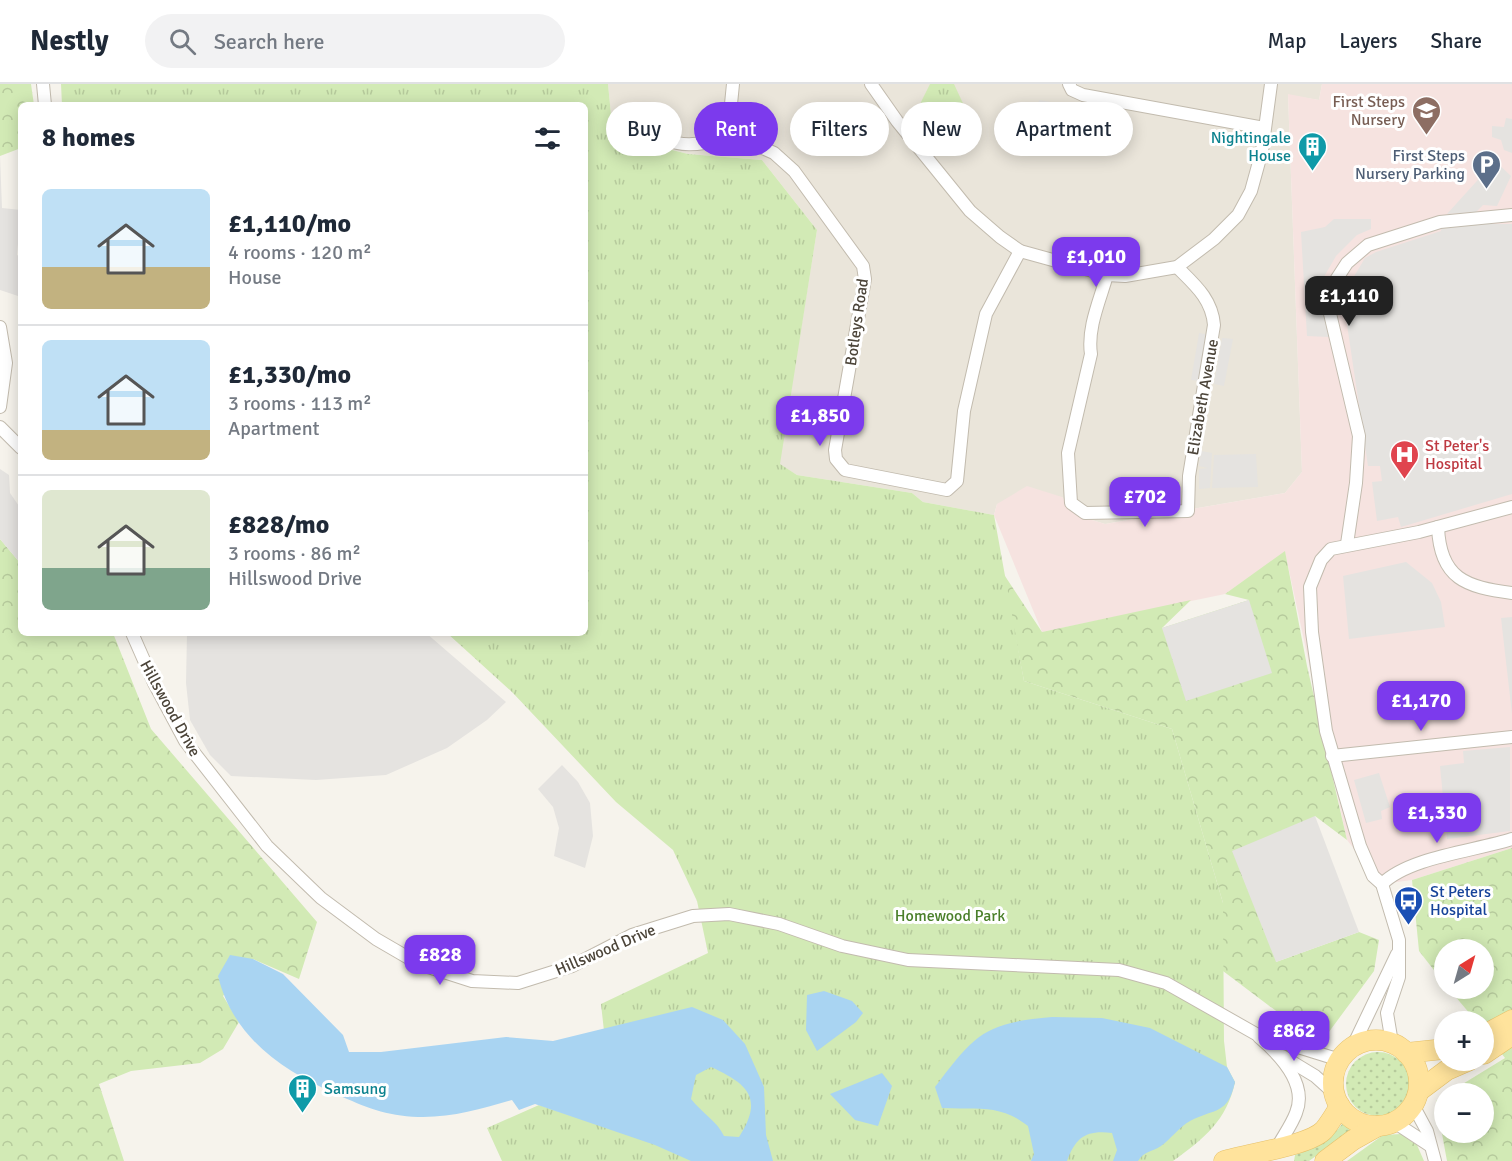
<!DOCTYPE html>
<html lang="en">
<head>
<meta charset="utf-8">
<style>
  :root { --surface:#fff; --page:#f2f2f3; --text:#1f2937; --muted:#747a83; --line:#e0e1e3; --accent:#7c3aed }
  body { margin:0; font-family:Signika,sans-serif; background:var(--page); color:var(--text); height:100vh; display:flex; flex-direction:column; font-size:22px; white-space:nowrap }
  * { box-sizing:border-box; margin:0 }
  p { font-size:20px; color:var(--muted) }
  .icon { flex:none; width:33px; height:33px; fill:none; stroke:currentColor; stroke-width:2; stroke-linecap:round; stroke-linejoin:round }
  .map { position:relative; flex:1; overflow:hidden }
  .details { position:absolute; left:18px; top:18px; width:570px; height:534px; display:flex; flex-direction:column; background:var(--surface); border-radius:9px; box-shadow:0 3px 15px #0003 }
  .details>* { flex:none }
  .hud { position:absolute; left:606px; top:18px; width:570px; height:54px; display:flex; gap:12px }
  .needle { width:39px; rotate:37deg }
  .buttons { position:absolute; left:1434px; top:855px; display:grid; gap:12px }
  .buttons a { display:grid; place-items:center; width:60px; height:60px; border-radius:50%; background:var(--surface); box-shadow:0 3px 15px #0003; font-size:30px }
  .price { position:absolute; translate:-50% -51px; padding:0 14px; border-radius:12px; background:var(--accent); color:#fff; font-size:20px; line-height:39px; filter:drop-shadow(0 2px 3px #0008) }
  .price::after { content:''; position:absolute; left:50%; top:36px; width:18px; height:14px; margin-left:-9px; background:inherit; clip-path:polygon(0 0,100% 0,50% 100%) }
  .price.active { background:#222; color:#fff }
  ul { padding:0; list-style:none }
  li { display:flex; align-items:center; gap:18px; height:150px; padding:0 24px }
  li+li { border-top:2px solid var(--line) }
  li span { display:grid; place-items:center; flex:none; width:168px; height:120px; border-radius:9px; color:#555 }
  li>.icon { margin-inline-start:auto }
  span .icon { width:72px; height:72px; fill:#fffc; stroke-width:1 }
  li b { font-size:26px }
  h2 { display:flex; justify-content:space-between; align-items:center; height:72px; padding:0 24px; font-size:26px }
  .chip { padding:0 21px; border-radius:27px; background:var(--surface); box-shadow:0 3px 15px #0003; font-size:21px; line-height:54px }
  .chip.active { background:var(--accent); color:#fff }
  header { display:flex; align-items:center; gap:36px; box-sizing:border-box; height:84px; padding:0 30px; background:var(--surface); border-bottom:2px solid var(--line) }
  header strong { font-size:28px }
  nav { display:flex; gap:33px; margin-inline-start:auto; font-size:21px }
  .search { width:420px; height:54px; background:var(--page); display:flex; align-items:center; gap:15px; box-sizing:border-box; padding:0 21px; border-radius:33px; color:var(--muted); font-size:22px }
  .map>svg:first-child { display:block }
</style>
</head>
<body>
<header>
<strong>Nestly</strong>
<div class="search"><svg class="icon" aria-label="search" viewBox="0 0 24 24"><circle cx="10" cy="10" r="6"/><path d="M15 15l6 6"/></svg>Search here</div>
<nav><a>Map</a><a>Layers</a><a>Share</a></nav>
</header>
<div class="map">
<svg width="1512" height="1077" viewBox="0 0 1512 1077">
  <defs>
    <pattern id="grass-dots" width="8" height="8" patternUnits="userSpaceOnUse" patternTransform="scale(1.5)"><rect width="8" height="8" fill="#d2eab5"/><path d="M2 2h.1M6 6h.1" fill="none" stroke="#b6ca9c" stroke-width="1.8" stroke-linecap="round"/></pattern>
    <pattern id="forest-crowns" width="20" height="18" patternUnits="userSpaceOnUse" patternTransform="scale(1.5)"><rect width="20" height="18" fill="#d2eab5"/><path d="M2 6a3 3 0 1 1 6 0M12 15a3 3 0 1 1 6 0" fill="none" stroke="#b6ca9c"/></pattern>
    <pattern id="park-tufts" width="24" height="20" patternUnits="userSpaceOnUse" patternTransform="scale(1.5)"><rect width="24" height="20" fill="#d2eab5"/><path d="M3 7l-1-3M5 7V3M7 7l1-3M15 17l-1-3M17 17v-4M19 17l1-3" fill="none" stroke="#b6ca9c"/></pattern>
  </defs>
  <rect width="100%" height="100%" fill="#f6f3ec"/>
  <path fill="#eae5da" d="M608,0H1322L1319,16L1288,11L1302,388L1285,409L1105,440L1076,431L1062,413L997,420L994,431L923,418L912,409L797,391L779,380L817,146L762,76L688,70L613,51Z"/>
  <path fill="#f6e3e0" d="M1322,0H1512V764L1412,796L1382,800L1347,756L1285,468L1225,510L1042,548L994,431L997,420L1027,402L1062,413L1076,431L1105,440L1285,409L1302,388L1288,10L1319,16Z"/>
  <g fill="url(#grass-dots)">
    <circle cx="1378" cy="1000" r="32"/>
    <path d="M1343,1039L1351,1047L1309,1077H1294L1295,1071C1315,1064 1330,1056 1343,1039Z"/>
  </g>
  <g fill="url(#forest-crowns)">
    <path d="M0,0H31L34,21H21V64L0,72Z"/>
    <path d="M0,455L21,480V549H113L151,645L317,838L299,895L253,875L223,912L239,938L223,965L200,979L131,987L99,1000L124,1077H0Z"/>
    <path d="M1285,467L1307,582L1347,756L1315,732L1276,878L1359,848L1379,856L1374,887L1320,960L1223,887V819L1172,645L1024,597L1003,489L1042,548L1191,516L1162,544L1249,516L1225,510Z"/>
    <path d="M1512,764V1077H1447L1436,1017L1444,1012V1048H1484V1010L1448,1009L1505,974L1484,947V938L1476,937L1449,905L1484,904V866H1444V899L1419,867L1412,796Z"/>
    <path d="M1401,1050L1417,1061L1424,1077H1347L1383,1051Z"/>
  </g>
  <g fill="url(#park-tufts)">
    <path d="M61,0H608L613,51L688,70L762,76L817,146L780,380L797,391L912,409L923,418L994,431L1024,597L1172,645L1223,819L1224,957L1227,983L1235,998C1227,1036 1204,1055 1173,1077H502L487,1044L539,1021L615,1046L601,920L708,869L697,817L673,766L616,718L512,608L447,549H585V21H62Z"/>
    <path d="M930,0H954L967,28L964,34L940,37L926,31L921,18Z"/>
  </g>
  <g fill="#e5e3e0">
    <path d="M1039,16L1105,27L1100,59L1034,49Z"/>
    <path d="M1506,34L1512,35V69L1504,66L1501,56L1492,53V42L1504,43Z"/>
    <path d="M0,72L2,124L21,126L17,171L21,173V213L0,206Z"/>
    <path d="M1495,77L1511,92L1497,122L1483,121L1476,128L1447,130Z"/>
    <path d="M1334,135H1371V145L1357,151L1336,172L1321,198L1329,253L1307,252L1301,148L1325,143Z"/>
    <path d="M1465,140H1512V410L1401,443L1398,433L1377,437L1372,398L1382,397L1380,382H1368L1344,220L1349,201L1365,174L1376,168L1441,147V143Z"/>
    <path d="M1199,249L1210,251L1201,297L1191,296Z"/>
    <path d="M1222,254L1233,255L1224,302L1214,300Z"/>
    <path d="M1201,367L1212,369L1210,404L1199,405V385L1208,384L1199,382Z"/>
    <path d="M1256,370L1258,403L1212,404L1214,371Z"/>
    <path d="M0,385L9,391L10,409L21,425V480L0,455Z"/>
    <path d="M1406,478L1432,499L1441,518L1445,543L1349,555L1343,492Z"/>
    <path d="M1249,516L1272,589L1186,617L1162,544Z"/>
    <path d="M1512,533V630L1501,534Z"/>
    <path d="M187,549H426L506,618L487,636L447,664L386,691L316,696L231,692L210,671L190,636L186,599Z"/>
    <path d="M1510,663V747L1447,755L1440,682L1464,679L1463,667Z"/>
    <path d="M562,681L578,698L590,719L593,752L585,784L554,772L559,744L553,723L538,705Z"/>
    <path d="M1379,689L1390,723L1381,727L1382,735L1366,739L1354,696Z"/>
    <path d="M1315,732L1359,848L1276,878L1232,767Z"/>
  </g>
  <g fill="#a9d4f2" fill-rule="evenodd">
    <path d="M230,871L253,875L283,890L343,951L349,968H381L506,953L553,957L692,923L723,936L745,960L764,1003L766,1051L773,1077H691L655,1061L535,1020L519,1026L512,1016C482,1025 451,1034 418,1033C386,1032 365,1023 336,1010C281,986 233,953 218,892ZM711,983C748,1000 764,1014 739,1053L724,1052C717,1037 702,1029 691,1015L696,991Z"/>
    <path d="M824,907L852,917L863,929L856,938L817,967L806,946L807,911Z"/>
    <path d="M1052,933L1102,934L1150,944L1227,983L1235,998C1228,1031 1215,1024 1190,1037C1179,1043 1171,1055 1161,1062C1152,1068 1144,1067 1138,1077H1113L1117,1066L1112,1049C1086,1046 1076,1053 1067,1077H1031L1034,1070L1028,1042C999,1019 976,1026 942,1024L935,1003C975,950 984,939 1052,933Z"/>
    <path d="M882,989L892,1002L878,1042L855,1036L830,1010Z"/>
  </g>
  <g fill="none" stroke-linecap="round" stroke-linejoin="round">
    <defs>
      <g id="street">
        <path d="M43,0L45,21"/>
        <path d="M733,0L731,20L733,51L774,69L794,87L863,182L865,195L835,366L836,375L845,386L947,406L957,397L964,327L986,230L1020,167"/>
        <path d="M871,0L897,37L970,127L1000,153L1020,167L1107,191L1125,192L1177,183L1214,155L1238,131L1251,107L1262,67L1271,0"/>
        <path d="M1069,0L1072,6L1083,11L1264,44"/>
        <path d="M616,42C641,37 653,54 677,59C693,63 719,57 733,51"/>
        <path d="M1107,191C1100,216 1087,244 1091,270L1068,369L1071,419L1085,429L1188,427L1189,392L1214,241C1212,215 1195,201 1177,183"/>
        <path d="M0,243L6,279L0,323"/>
        <path d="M0,343L21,364"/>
        <path d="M1438,443C1440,495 1466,503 1512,509"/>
        <path d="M1347,460L1356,399L1359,352L1327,217L1332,202L1347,179L1368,161L1440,138L1512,131"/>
        <path d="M132,549L154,599L185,657L267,762L321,814L376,855L419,880L472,897L518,899L572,882L632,851L693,832L729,830L779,840L842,862L908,876L1119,886L1166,899L1256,950L1340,976"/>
        <path d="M1332,672L1512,653"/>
        <path d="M1382,800C1409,773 1475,767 1512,755"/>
        <path d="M1259,953C1279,970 1308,1000 1296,1029C1292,1040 1284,1051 1278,1062"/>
        <path d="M1392,959L1387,929L1399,893V856L1382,800L1373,792L1360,762L1326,647L1312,548L1310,503L1321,476L1331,465L1419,448L1512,423"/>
        <path d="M1352,964L1397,870"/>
        <path d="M1282,972L1315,992L1334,1009"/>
        <path d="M1413,1021L1427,1047L1435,1077"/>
        <path d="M1394,1038L1429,1061"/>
      </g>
      <g id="primary">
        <path d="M1484,951L1512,936"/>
        <circle cx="1376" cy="999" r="43"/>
        <path d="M1406,969L1444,965"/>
        <path d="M1484,970L1512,951"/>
        <path d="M1419,1007L1447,986L1470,976"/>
        <path d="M1224,1077C1249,1069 1309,1062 1324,1046C1330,1039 1335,1030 1340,1022"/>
        <path d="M1325,1077L1353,1056L1378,1042"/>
      </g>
    </defs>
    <use href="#street" stroke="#c2bbae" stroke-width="14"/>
    <use href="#primary" stroke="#e6c16a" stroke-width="21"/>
    <use href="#street" stroke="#fff" stroke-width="12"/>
    <use href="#primary" stroke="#ffe39c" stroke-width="20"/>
  </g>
  <defs>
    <symbol id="school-pin" viewBox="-11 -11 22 30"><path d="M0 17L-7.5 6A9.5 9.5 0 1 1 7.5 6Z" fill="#8d6e63" stroke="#fff"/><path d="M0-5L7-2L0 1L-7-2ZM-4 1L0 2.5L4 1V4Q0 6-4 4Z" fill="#fff"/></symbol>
    <symbol id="building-pin" viewBox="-11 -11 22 30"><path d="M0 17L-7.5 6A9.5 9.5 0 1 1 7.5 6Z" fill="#0f9aa8" stroke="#fff"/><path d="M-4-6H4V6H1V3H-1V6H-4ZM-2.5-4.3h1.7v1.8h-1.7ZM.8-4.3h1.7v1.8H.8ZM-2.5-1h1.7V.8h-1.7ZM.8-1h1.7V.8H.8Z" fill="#fff"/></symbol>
    <symbol id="parking-pin" viewBox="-11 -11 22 30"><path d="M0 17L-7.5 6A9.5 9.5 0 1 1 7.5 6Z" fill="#5c6f8a" stroke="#fff"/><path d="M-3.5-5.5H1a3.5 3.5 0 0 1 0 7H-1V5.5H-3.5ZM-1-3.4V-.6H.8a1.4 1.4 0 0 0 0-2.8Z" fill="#fff"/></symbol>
    <symbol id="hospital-pin" viewBox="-11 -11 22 30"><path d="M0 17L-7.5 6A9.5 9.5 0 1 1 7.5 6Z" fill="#e0444e" stroke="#fff"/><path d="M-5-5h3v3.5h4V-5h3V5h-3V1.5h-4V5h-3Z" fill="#fff"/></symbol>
    <symbol id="bus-pin" viewBox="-11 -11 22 30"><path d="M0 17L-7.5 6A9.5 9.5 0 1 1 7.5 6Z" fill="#1a4fb4" stroke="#fff"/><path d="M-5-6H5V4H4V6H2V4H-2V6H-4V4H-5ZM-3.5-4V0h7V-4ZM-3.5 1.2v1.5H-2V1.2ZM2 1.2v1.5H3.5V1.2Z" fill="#fff"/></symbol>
  </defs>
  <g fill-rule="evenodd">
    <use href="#school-pin" x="1410" y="10" width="33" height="45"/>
    <use href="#building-pin" x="1296" y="46" width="33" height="45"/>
    <use href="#parking-pin" x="1470" y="64" width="33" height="45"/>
    <use href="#hospital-pin" x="1388" y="354" width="33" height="45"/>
    <use href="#bus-pin" x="1392" y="800" width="33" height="45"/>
    <use href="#building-pin" x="286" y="988" width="33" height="45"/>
  </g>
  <g text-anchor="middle" stroke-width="6" stroke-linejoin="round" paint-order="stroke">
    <g font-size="16" fill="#785e54" stroke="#fff" text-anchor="end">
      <text x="1405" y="23">First Steps<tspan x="1405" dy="18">Nursery</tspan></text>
    </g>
    <g font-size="16" fill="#0d838f" stroke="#fff" text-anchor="end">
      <text x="1291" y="59">Nightingale<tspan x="1291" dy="18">House</tspan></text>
      <text x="324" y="1010" text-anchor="start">Samsung</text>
    </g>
    <g font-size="16" fill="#4e5e75" stroke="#fff" text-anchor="end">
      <text x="1465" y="77">First Steps<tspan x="1465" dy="18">Nursery Parking</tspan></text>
    </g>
    <g font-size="16" fill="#4b4439" stroke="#fff">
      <text transform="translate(856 238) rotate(-82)" y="6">Botleys Road</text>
      <text transform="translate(1202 313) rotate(-80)" y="6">Elizabeth Avenue</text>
      <text transform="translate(171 624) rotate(61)" y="6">Hillswood Drive</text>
      <text transform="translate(605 865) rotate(-23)" y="6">Hillswood Drive</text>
    </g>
    <g font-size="16" fill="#be3a42" stroke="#fff" text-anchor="start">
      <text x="1425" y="367">St Peter's<tspan x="1425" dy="18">Hospital</tspan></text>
    </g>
    <g font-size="16" fill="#164399" stroke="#fff" text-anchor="start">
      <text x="1430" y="813">St Peters<tspan x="1430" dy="18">Hospital</tspan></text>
    </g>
    <g font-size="16" fill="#4a7f2a" stroke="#fff">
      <text x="950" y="837">Homewood Park</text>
    </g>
  </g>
</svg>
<div class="buttons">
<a><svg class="needle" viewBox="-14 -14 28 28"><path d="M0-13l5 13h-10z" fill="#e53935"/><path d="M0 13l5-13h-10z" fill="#747a83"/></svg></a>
<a>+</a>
<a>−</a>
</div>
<b class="price" style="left:1096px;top:204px">£1,010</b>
<b class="price active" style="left:1349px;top:243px">£1,110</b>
<b class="price" style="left:820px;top:363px">£1,850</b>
<b class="price" style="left:1145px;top:444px">£702</b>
<b class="price" style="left:1421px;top:648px">£1,170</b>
<b class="price" style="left:1437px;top:760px">£1,330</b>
<b class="price" style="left:440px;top:902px">£828</b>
<b class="price" style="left:1294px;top:978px">£862</b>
<div class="hud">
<a class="chip">Buy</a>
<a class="chip active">Rent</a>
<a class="chip">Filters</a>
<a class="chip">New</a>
<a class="chip">Apartment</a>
</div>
<section class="details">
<h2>8 homes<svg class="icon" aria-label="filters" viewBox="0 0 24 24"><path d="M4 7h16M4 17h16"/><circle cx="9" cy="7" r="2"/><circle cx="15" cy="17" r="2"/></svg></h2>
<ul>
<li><span style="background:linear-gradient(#bfe0f5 65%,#c2b280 0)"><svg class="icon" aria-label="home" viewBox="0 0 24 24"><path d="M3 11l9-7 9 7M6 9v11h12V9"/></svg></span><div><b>£1,110/mo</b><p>4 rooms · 120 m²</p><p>House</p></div></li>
<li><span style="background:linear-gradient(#bfe0f5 75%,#c2b280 0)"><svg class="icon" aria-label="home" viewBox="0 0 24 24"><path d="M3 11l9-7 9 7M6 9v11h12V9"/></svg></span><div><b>£1,330/mo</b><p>3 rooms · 113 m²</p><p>Apartment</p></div></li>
<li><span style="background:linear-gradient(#dfe7d0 65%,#7fa58c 0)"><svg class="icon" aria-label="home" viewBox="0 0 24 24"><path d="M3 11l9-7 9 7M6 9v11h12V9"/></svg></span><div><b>£828/mo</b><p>3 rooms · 86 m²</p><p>Hillswood Drive</p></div></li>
</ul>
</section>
</div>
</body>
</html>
